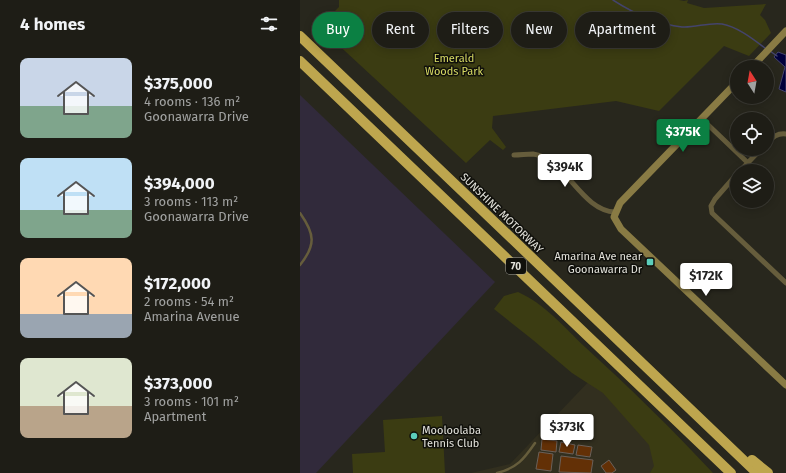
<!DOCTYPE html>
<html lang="en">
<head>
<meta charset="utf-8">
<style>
  :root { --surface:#1e1d16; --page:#2b2a23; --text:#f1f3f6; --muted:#a1a2a1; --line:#3c3b35; --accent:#0b8043 }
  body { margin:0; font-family:"Fira Sans",sans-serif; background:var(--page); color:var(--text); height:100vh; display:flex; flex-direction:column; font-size:15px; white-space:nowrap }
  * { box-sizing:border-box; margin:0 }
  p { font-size:13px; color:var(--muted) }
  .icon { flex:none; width:22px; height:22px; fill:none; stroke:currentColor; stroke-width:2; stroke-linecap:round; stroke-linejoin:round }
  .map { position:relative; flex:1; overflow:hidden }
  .sheet { display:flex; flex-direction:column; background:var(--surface); width:300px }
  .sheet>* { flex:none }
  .hud { position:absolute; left:12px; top:12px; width:380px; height:36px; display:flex; gap:8px }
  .needle { width:26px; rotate:349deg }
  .tools { position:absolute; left:430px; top:60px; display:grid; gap:8px }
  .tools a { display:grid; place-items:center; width:44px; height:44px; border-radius:50%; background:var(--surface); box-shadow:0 2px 10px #0003,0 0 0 1px var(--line); font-size:20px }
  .price { position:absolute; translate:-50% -34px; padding:0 9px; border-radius:4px; background:#fff; color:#222; font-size:13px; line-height:26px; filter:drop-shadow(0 1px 2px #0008) }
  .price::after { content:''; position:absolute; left:50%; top:24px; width:12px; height:9px; margin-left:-6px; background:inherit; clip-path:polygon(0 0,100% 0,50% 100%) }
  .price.active { background:var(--accent); color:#fff }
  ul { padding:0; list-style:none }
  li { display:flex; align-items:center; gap:12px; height:100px; padding:0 20px }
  li span { display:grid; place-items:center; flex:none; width:112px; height:80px; border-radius:8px; color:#555 }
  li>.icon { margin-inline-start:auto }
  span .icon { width:48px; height:48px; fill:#fffc; stroke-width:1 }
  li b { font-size:17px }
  h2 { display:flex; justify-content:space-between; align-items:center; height:48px; padding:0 20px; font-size:17px }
  .pill { padding:0 14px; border-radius:18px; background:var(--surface); box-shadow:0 2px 10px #0003,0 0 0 1px var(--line); font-size:14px; line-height:36px }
  .pill.active { background:var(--accent); color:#fff }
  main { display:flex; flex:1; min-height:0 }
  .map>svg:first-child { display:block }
</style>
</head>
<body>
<main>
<section class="sheet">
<h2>4 homes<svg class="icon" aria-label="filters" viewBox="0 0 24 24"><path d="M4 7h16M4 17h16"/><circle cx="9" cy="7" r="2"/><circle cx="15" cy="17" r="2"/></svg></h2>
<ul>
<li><span style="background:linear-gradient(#c9d6e8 60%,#7fa58c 0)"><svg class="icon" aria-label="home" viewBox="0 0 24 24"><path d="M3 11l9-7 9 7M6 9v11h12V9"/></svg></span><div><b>$375,000</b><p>4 rooms · 136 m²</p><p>Goonawarra Drive</p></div></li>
<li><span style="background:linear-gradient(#bfe0f5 65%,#7fa58c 0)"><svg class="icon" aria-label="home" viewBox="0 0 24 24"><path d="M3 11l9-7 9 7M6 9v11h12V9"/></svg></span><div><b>$394,000</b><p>3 rooms · 113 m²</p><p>Goonawarra Drive</p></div></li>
<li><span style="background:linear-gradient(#ffd9b3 70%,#9aa5b1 0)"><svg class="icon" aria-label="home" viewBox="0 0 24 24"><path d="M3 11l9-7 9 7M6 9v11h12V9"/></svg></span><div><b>$172,000</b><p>2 rooms · 54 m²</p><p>Amarina Avenue</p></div></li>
<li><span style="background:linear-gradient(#dfe7d0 60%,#b9a48a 0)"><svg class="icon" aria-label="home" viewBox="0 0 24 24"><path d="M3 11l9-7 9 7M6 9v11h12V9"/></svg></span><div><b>$373,000</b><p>3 rooms · 101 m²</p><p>Apartment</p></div></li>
</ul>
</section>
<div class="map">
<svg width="486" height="473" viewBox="0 0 486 473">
  <rect width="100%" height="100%" fill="#28271d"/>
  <path fill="#312a3b" d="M0,95L195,282L16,473H0Z"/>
  <path fill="#322f1f" d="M294,376L380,473H171L210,464Z"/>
  <g fill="#3b3c12">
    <path d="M39,0H379L384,1L388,0L387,3L404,8L466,4L460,15L465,20L471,33L449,56L424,46L359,111L316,101L193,116L192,128L206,147L203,150L190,140L166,163L19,27L39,7Z"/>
    <path d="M218,292C245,304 264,327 285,347C330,388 372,429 413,473H350L354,466L349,445L303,393L272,373L233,340L194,309L204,296Z"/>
    <path d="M142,416L145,473H53L52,454L85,452L83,420Z"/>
  </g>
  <path fill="#00003c" stroke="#44446c" d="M478,52L486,55V92L479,89L485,67L474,57Z"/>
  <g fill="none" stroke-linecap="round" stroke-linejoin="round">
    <g stroke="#44446c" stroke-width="1.5">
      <path d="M313,0C333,13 357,24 382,27C395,28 409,22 422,24C438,27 453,39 465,48"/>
      <path d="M470,51L477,56"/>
    </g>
  </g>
  <g fill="#633006" stroke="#6b6059">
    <path d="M242,439L257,441L256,452L241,450Z"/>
    <path d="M261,442L275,445L273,454L259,452Z"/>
    <path d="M278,445L292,447L290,457L276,455Z"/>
    <path d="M239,452L253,454L251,471L236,469Z"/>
    <path d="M261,456L293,460L291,473L259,472Z"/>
    <path d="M309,460L316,470L312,473H306L301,466Z"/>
  </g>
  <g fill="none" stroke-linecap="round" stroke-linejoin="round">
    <g stroke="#665d3c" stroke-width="2.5">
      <path d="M0,213C15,234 16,245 0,265"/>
      <path d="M197,473C217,468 224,459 235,443"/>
    </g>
    <g stroke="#665d3c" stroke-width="5">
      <path d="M402,119L448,163"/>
      <path d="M467,143C473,137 477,133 486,134"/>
      <path d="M214,155C220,155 227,154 233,154C266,158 281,211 315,212"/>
      <path d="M440,171L461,149"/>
      <path d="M437,174L415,199L411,206L412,213L486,283"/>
    </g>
    <g stroke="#897b44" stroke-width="7">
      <path d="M452,67L486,31"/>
      <path d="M437,82L320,203L314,217L321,229L486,385"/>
    </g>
    <g stroke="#bea64e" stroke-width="10">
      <path d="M0,36L457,473"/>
      <path d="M0,61L431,473"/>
      <path d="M452,460L468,473"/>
    </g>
  </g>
  <g fill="#5ccebb" stroke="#10100b" stroke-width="1.5">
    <rect x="346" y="258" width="8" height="8" rx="2"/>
    <circle cx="114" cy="436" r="4"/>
  </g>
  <g text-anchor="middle" stroke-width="3" stroke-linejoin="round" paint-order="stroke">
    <rect fill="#10100b" stroke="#a4a39d" stroke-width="1" x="206" y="258" width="20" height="16" rx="3"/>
    <g font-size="10" font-weight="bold" fill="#e3e2db">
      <text x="216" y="270">70</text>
    </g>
    <g font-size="11" fill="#d8db64" stroke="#10100b">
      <text x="154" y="62">Emerald<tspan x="154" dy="13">Woods Park</tspan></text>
    </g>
    <g font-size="11" fill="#e3e2db" stroke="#10100b">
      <text transform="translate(202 213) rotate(44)" y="4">SUNSHINE MOTORWAY</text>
    </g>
    <g font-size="11" fill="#e3e2db" stroke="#10100b" text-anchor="end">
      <text x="342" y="260">Amarina Ave near<tspan x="342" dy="13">Goonawarra Dr</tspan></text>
      <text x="122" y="434" text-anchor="start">Mooloolaba<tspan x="122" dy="13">Tennis Club</tspan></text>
    </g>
  </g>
</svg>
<div class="tools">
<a><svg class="needle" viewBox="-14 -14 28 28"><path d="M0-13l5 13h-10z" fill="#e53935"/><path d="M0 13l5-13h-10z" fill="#a1a2a1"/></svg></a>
<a><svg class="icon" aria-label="locate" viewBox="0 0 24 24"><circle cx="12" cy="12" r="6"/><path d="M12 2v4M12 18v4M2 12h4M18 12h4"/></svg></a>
<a><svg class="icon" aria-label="layers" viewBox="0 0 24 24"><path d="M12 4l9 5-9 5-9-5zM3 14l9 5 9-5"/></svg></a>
</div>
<b class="price active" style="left:383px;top:153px">$375K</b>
<b class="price" style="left:265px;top:188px">$394K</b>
<b class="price" style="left:406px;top:297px">$172K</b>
<b class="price" style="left:267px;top:448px">$373K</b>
<div class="hud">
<a class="pill active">Buy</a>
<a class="pill">Rent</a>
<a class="pill">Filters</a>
<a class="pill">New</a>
<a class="pill">Apartment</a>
</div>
</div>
</main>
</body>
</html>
